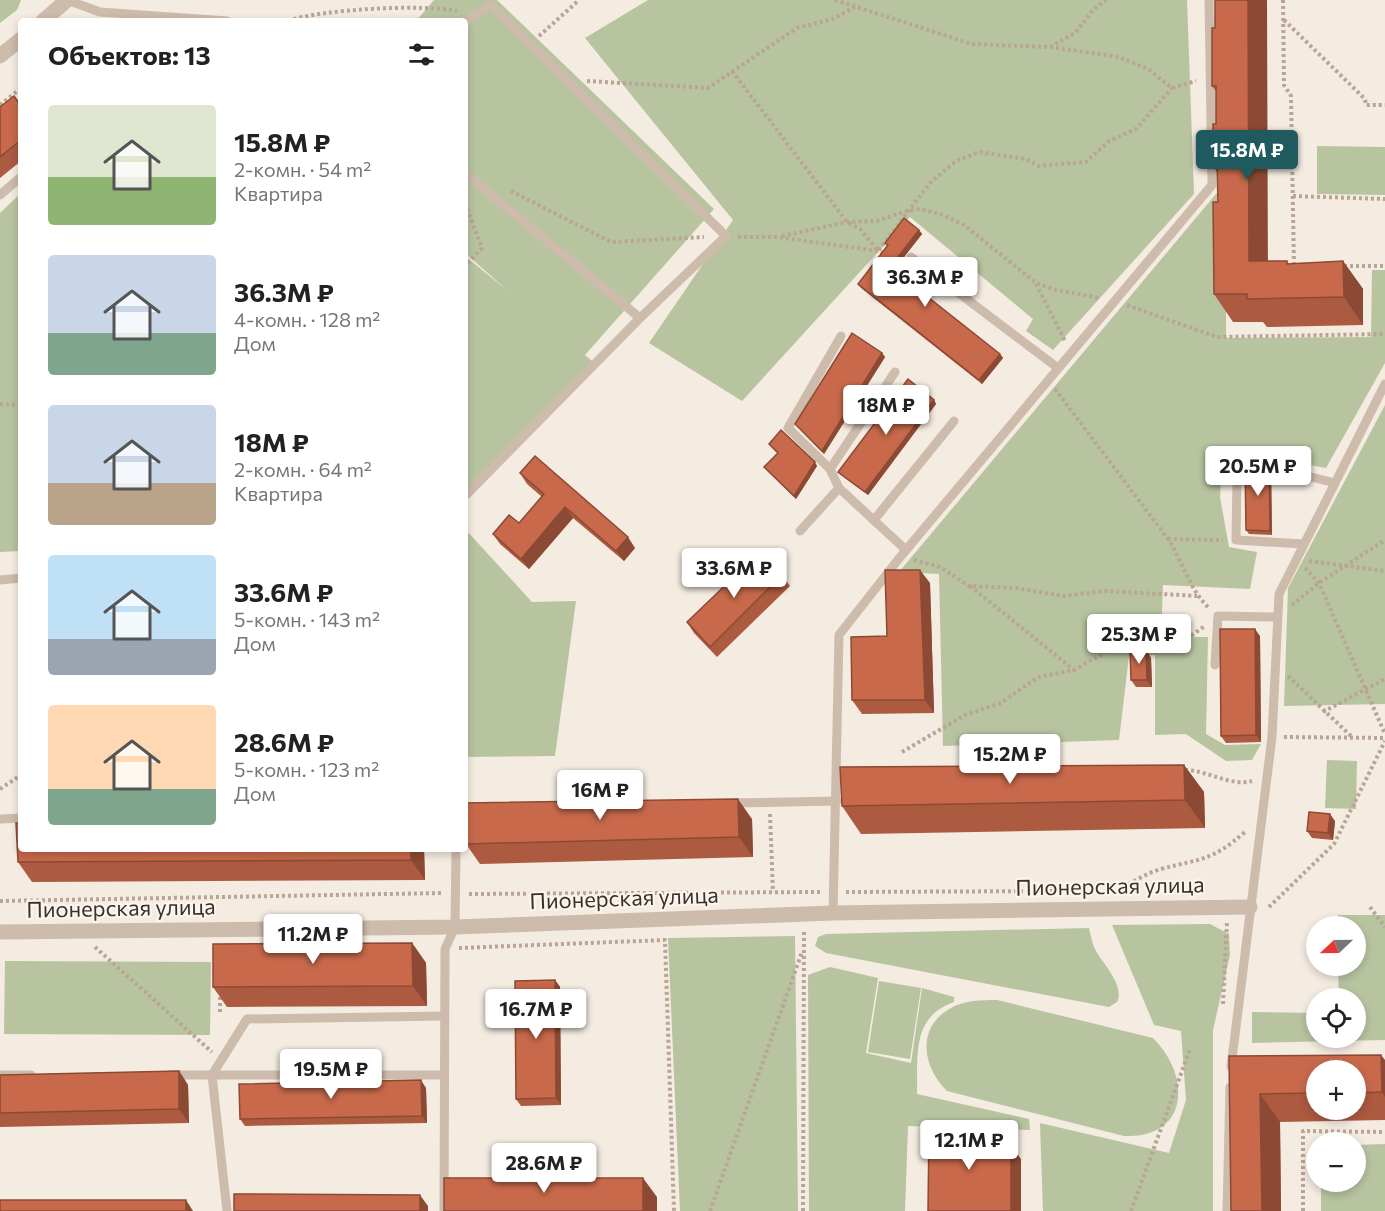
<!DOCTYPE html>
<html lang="ru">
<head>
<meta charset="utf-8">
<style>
  :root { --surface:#fff; --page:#f6f6f6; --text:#222; --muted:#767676; --accent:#1f5a5e }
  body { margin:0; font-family:Commissioner,sans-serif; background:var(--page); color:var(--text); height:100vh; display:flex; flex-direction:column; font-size:22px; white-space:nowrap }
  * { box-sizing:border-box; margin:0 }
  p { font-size:20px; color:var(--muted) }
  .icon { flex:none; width:33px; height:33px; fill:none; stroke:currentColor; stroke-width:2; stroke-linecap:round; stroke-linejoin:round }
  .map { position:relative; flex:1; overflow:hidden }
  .details { position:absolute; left:18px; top:18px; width:450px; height:834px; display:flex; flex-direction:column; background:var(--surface); border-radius:6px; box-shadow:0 3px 9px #0003 }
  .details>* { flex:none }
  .needle { width:39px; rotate:248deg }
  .fabs { position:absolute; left:1306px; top:916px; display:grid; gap:12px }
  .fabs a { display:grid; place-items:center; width:60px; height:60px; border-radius:50%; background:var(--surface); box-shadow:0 3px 9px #0003; font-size:30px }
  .price { position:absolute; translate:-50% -51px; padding:0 14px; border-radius:6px; background:#fff; color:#222; font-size:20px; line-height:39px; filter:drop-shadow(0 2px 3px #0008) }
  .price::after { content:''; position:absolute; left:50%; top:36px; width:18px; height:14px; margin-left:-9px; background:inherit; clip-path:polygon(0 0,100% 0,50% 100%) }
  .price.selected { background:var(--accent); color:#fff }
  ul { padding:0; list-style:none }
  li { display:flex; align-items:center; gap:18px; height:150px; padding:0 30px }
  li span { display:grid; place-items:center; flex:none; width:168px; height:120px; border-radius:6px; color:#555 }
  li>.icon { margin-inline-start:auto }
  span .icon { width:72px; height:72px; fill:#fffc; stroke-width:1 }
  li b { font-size:26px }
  h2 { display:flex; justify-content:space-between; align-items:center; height:72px; padding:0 30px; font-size:26px }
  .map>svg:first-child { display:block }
</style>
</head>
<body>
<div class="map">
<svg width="1385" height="1211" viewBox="0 0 1385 1211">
  <rect width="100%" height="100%" fill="#f4ebe1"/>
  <g fill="#b8c4a0">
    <path d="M0,0H21L17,10L0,23Z"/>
    <path d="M434,0H497L714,209L585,355L592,361L465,492V256L508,291L465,253V21H416Z"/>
    <path d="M648,0H1187L1194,194L1053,350L1026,331L1033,319L910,217L742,401L649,343L733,220L585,38Z"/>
    <path d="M1317,146L1385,147V195L1317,194Z"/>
    <path d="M1226,182V338L1371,337L1372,270H1385V363L1326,468L1278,459L1222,458L1220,497L1229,547L1257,552L1250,589L1163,585L1161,637H1208L1206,734L1225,745L1261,744L1252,760L1226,761L1186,734L1155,735V655L1129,656L1119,740L943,746L939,574L899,572Z"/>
    <path d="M21,193V551L0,552V213Z"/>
    <path d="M1385,405V704L1284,706L1288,588Z"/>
    <path d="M465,529L532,602L576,601L555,756L465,757Z"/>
    <path d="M1327,760L1357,761L1356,809L1325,808Z"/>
    <path d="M1338,915H1385V1040L1252,1043V1012L1317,1013V1038H1356V999H1339L1338,966H1356V927H1338Z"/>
    <path d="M1210,924L1229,934L1230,955L1213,1030V1211H1043L1040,1123L1169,1153L1186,1100L1181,1031L1154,1025L1112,925Z"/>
    <path d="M1089,928C1091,936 1092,944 1096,951C1104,965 1125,986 1117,1002L1109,1007L826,953L815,946L818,937L826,934Z"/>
    <path d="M795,936L798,1211H680L668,938Z"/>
    <path d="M5,961L211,962L210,1035L4,1034Z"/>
    <path d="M830,967L878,978L866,1053L911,1063L922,988L954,997V1002C911,1017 918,1056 917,1094L1029,1119L1030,1130L908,1126L905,1211H809L808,975Z"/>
    <path d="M879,981L921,988L910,1059L868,1052Z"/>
    <path d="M997,1000L1153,1038C1191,1075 1190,1139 1124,1136L947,1091C922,1067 916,1027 951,1008C965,1000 981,1000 997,1000Z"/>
    <path d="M1385,1144V1211H1321V1182H1356V1145Z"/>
  </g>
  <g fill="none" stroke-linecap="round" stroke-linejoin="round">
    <g stroke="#b9a596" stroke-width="4" stroke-dasharray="3 3" stroke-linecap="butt">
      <path d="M835,0L972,44L1050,47L1119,57L1148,69L1172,88L1196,81"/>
      <path d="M1283,0L1284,85L1291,96L1294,267"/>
      <path d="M1284,20L1365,99L1366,105H1385"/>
      <path d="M288,21C321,9 423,4 457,11"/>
      <path d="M539,36L579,0"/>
      <path d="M1050,47L1075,33L1093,10L1106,0"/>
      <path d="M732,71L847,222L860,229L878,251L930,183L956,161L979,152L1026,159L1038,166L1086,162L1109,141L1136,129L1172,88"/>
      <path d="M587,81L708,88L797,28L833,19L856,6"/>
      <path d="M0,105L21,88"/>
      <path d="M511,191L611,242L704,237"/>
      <path d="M1293,196L1385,199"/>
      <path d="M465,203L482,248L465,266"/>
      <path d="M782,236L847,222L877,221L910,210L921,209L943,215L964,225L1036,283L1056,290L1100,298"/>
      <path d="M738,237H777L878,251L885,254"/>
      <path d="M1344,266H1385"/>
      <path d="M1036,284L1065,341"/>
      <path d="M1127,305L1217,337L1385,334"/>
      <path d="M1055,389L1168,539C1183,562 1189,589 1209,608"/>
      <path d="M0,404L21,405"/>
      <path d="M1168,539L1223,540"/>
      <path d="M914,560L940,567L969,586L1016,588L1063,596L1106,591L1197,596"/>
      <path d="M1309,561L1385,571"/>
      <path d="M1305,568L1319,583L1385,734"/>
      <path d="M970,586L1074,670"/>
      <path d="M1292,605L1319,583L1385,540"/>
      <path d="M1288,676L1352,737"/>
      <path d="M1323,712L1385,679"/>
      <path d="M1284,737L1385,738"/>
      <path d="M902,752L965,715L1001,703L1038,677L1074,670L1120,644L1153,635H1192L1205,626"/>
      <path d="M1185,770C1207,770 1231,787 1252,781"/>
      <path d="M0,789L21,775"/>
      <path d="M770,814L773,892"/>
      <path d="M1118,890C1132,883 1146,873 1161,869C1202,858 1210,862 1245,832"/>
      <path d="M846,892L1061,891"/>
      <path d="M469,894L821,892"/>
      <path d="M0,901L443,893"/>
      <path d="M1269,907L1334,844L1385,741"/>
      <path d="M1370,907L1385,927"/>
      <path d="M95,947L212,1052"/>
      <path d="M459,948L665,940L674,1211"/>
      <path d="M1223,1004L1227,922"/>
      <path d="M220,1012V993"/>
      <path d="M710,1211L802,952"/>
      <path d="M803,1211L804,931"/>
      <path d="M1131,1211L1190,1049"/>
      <path d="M1303,1211V1131L1385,1132"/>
    </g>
    <g stroke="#cdbbac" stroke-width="9">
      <path d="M67,0L100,12L227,21"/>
      <path d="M465,22L490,5L726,236L640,318L465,496"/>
      <path d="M465,173L640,318"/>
      <path d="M0,195L21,177"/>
      <path d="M911,257L1058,368"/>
      <path d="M841,336L788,428L830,469L839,488L906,550"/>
      <path d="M830,469L895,372"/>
      <path d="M1303,475L1335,483"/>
      <path d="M1237,478L1236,540L1304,544"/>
      <path d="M874,520L954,421"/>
      <path d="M800,531L839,488"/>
      <path d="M0,580L21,578"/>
      <path d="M1215,665L1218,616L1277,617"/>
      <path d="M731,803L837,801"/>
      <path d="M0,819L21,818"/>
      <path d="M833,913L839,635L901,556L1212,185L1209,0"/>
      <path d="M1231,1067L1272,737L1279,594L1385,384"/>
      <path d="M0,1075H31"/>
      <path d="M170,1075H444"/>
      <path d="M227,1211L212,1075L247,1019L444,1016"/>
      <path d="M444,1211L445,949L455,927L456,849"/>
      <path d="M1227,1211L1230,1087"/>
    </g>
    <path stroke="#cdbbac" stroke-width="15" d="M0,932L455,927L833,913L1250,907"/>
    <g stroke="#cdbbac" stroke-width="15">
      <path d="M43,21L67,0"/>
      <path d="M0,56L21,39"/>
    </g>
  </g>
  <g fill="#ac5a40" fill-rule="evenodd">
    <path d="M1215,28L1268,261H1287L1289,264L1343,261L1363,289V325L1267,327L1263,322H1233L1214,294L1218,202L1217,172L1213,166L1216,124V91L1212,86Z"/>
    <path d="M21,106V161L0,178V107Z"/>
    <path d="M919,230L922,234L894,270L1000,354L1003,358L982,384L861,288L858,284L887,246L885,243Z"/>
    <path d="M882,353L885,357L824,454L795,424Z"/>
    <path d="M934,400L936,404L868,495L841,475L838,472Z"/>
    <path d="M769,444L817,466L796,499L764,467L778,453Z"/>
    <path d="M1271,467L1272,535L1249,534L1246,530Z"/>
    <path d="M520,473L635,548L624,561L573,518L529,569L500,544L493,534L519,523L542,497L527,484Z"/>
    <path d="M782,575L790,586L717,657L694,633L687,622Z"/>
    <path d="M930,583L934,713L862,714L852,700L887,636Z"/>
    <path d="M1260,636L1261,742L1226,743L1221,736Z"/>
    <path d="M1146,650L1151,658L1152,687H1136L1131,680Z"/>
    <path d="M1184,765L1204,792L1205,828L861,834L842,806Z"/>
    <path d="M752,819L753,857L480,864L466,844Z"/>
    <path d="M1335,821L1333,840L1312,838L1307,831Z"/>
    <path d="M424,849L425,880L32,882L18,862Z"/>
    <path d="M412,943L426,963L427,1006L227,1007L213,987Z"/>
    <path d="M555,980L560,987L561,1105L521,1106L516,1099Z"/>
    <path d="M1229,1056L1385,1060V1120L1280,1122L1281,1211H1231ZM1317,1071H1356V1110H1317Z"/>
    <path d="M179,1071L188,1085L189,1123L0,1127V1075Z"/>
    <path d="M426,1088L427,1123L245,1126L240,1119Z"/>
  </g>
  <g fill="#8c4a34">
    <path d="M1248,0H1267L1268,289L1249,261Z"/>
    <path d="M919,230L922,234L893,271L890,267Z"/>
    <path d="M1343,261L1363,289V325L1344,297Z"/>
    <path d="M882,353L885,357L824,454L822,451Z"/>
    <path d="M1000,354L1003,358L982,384L979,380Z"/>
    <path d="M934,400L936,404L868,495L865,492Z"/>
    <path d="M815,462L817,466L796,499L794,496Z"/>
    <path d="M1269,463L1271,467L1272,535L1270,531Z"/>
    <path d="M565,507L573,518L529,569L521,559Z"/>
    <path d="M628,537L635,548L624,561L616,551Z"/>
    <path d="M920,570L930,583L934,713L925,700Z"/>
    <path d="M1255,629L1260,636L1261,742L1256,735Z"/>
    <path d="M1146,650L1151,658L1152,687L1147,680Z"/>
    <path d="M1184,765L1204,792L1205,828L1185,800Z"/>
    <path d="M738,799L752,819L753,857L739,837Z"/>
    <path d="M1330,814L1335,821L1333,840L1328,833Z"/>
    <path d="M411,849H424L425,880L411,860Z"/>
    <path d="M412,943L426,963L427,1006L413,986Z"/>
    <path d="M555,980L560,987L561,1105L556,1098Z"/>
    <path d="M1381,1055L1385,1060V1097L1382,1092Z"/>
    <path d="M179,1071L188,1085L189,1123L179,1109Z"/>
    <path d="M421,1080L426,1088L427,1123L422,1116Z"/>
    <path d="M1260,1094L1280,1122L1281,1211H1262Z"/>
    <path d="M1008,1131L1018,1144V1155L1021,1159V1211H1011Z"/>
    <path d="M643,1178L657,1197V1211H643Z"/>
    <path d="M420,1195L428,1206V1211H420Z"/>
    <path d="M186,1200L193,1211H186Z"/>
  </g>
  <g fill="#c8694b" stroke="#8c4a34" stroke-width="1.5">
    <path d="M1215,0H1248L1249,261H1287V264L1343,261L1344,297L1247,299V294H1214L1213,202H1218L1217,166H1213V124H1216V86H1212V28H1215Z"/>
    <path d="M14,96L21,106V140L0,157V107Z"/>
    <path d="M904,218L919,230L890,267L1000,354L979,380L858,284L888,245L885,243Z"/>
    <path d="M852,333L882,353L822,451L795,424Z"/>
    <path d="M908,379L934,400L865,492L838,472Z"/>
    <path d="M781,430L815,462L794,496L764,467L778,453L769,444Z"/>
    <path d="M535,456L628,537L616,551L565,507L521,559L493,534L509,515L519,523L544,494L520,473Z"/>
    <path d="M1269,463L1270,531L1246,530L1245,464Z"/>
    <path d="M760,552L782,575L710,647L687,622Z"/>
    <path d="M885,570H920L925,700H852L851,637L887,636Z"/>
    <path d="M1220,629H1255L1256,735L1221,736Z"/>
    <path d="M1146,650L1147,680H1131L1130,651Z"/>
    <path d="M1184,765L1185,800L842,806L840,767Z"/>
    <path d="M738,799L739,837L466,844L465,803Z"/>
    <path d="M1309,812L1330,814L1328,833L1307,831Z"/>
    <path d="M16,823H21V849H411V860L18,862Z"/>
    <path d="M412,943L413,986L213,987V944Z"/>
    <path d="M555,980L556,1098L516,1099L515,981Z"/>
    <path d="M1381,1055L1382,1092L1356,1093V1071H1317V1093L1260,1094L1262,1211H1231L1229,1056Z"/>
    <path d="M179,1071V1109L0,1113V1075Z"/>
    <path d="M421,1080L422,1116L240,1119L239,1084Z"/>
    <path d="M929,1129L1008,1131V1146H1011V1211H928Z"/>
    <rect x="444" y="1178" width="199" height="33"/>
    <path d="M234,1194L420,1195V1211H234Z"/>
    <rect x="0" y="1200" width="186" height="11"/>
  </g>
  <g text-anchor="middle" stroke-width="4.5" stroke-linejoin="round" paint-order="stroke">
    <g font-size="22" fill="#3b302b" stroke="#fbf5ee">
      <text transform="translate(1110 886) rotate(-1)" y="8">Пионерская улица</text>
      <text transform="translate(624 898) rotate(-2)" y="8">Пионерская улица</text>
      <text transform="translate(121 908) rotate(-1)" y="8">Пионерская улица</text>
    </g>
  </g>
</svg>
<div class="fabs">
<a><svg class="needle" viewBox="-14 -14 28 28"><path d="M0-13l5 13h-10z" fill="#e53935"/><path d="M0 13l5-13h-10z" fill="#767676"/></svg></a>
<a><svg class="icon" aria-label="locate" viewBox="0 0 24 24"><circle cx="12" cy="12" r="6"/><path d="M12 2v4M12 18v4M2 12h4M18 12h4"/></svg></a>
<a>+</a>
<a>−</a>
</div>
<b class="price selected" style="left:1247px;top:181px">15.8M ₽</b>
<b class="price" style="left:925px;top:308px">36.3M ₽</b>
<b class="price" style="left:886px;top:436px">18M ₽</b>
<b class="price" style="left:1258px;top:497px">20.5M ₽</b>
<b class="price" style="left:734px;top:599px">33.6M ₽</b>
<b class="price" style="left:1139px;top:665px">25.3M ₽</b>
<b class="price" style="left:1010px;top:785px">15.2M ₽</b>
<b class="price" style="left:600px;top:821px">16M ₽</b>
<b class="price" style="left:313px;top:965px">11.2M ₽</b>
<b class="price" style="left:536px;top:1040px">16.7M ₽</b>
<b class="price" style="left:331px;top:1100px">19.5M ₽</b>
<b class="price" style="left:969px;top:1171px">12.1M ₽</b>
<b class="price" style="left:544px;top:1194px">28.6M ₽</b>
<section class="details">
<h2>Объектов: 13<svg class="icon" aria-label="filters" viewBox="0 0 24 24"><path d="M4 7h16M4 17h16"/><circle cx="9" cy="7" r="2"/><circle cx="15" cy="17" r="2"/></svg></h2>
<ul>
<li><span style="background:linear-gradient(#dfe7d0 60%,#8fb573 0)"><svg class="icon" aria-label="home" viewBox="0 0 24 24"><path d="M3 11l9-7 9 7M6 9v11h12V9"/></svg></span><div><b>15.8M ₽</b><p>2-комн. · 54 m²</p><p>Квартира</p></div></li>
<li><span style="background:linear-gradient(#c9d6e8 65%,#7fa58c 0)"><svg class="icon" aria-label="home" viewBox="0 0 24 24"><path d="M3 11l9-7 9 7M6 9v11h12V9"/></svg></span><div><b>36.3M ₽</b><p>4-комн. · 128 m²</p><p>Дом</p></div></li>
<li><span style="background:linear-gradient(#c9d6e8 65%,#b9a48a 0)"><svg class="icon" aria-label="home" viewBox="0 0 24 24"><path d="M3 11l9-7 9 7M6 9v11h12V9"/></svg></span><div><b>18M ₽</b><p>2-комн. · 64 m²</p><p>Квартира</p></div></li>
<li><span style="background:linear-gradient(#bfe0f5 70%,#9aa5b1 0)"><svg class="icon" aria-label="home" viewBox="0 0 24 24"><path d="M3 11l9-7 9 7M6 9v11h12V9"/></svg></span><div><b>33.6M ₽</b><p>5-комн. · 143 m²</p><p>Дом</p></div></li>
<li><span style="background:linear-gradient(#ffd9b3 70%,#7fa58c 0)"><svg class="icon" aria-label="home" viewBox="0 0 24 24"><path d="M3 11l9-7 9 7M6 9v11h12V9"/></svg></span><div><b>28.6M ₽</b><p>5-комн. · 123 m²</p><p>Дом</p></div></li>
</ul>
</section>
</div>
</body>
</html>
